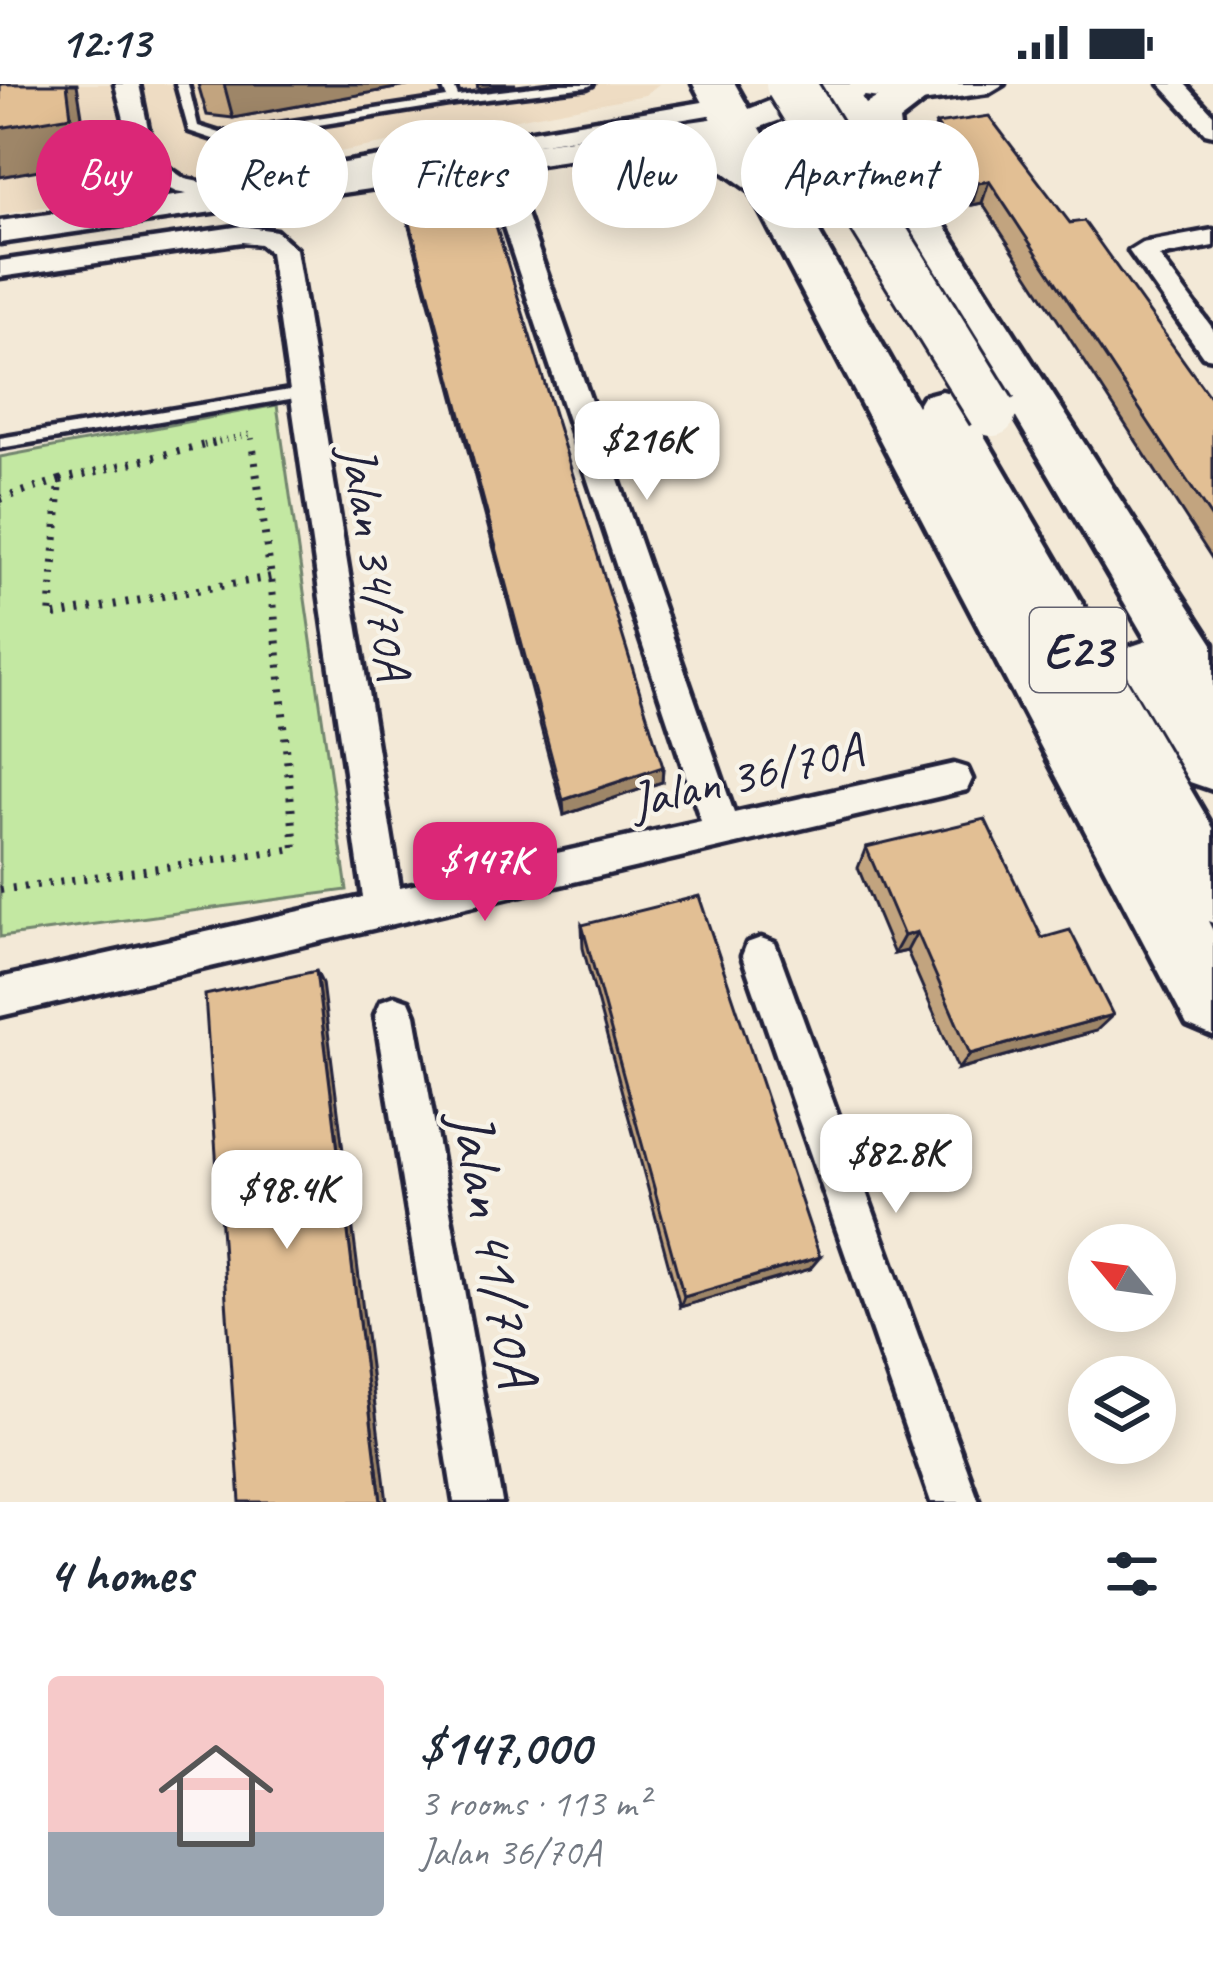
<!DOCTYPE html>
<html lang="en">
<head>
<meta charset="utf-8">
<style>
  :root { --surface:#fff; --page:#f2f2f3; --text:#1f2937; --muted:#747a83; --accent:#db2777 }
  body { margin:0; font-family:Caveat,sans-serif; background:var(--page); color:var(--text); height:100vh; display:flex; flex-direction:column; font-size:45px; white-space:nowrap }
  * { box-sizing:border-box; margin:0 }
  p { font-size:39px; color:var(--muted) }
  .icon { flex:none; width:66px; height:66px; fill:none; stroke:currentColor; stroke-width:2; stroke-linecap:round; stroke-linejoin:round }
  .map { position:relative; height:1418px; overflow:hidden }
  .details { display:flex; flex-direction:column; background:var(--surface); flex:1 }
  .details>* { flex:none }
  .top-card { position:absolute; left:36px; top:36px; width:1143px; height:108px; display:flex; gap:24px }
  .needle { width:78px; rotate:299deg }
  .tools { position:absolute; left:1068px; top:1140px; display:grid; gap:24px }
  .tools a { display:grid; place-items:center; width:108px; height:108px; border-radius:50%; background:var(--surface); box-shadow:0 6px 30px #0003; font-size:60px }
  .price { position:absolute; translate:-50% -102px; padding:0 27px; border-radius:24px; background:#fff; color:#222; font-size:39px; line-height:78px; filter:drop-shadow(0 3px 6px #0008) }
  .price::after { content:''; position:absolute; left:50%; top:72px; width:36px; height:27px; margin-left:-18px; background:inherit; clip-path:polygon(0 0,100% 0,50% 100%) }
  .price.on { background:var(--accent); color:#fff }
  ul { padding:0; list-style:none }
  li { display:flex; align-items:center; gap:36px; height:300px; padding:0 48px }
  li span { display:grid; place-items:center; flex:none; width:336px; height:240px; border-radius:12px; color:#555 }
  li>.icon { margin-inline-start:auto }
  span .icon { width:144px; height:144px; fill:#fffc; stroke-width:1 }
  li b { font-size:51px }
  h2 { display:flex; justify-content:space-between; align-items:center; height:144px; padding:0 48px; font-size:51px }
  .tag { padding:0 42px; border-radius:54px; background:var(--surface); box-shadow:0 6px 30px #0003; font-size:42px; line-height:108px }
  .tag.on { background:var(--accent); color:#fff }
  .status { display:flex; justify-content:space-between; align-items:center; height:84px; padding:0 60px; background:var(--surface); direction:ltr }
  .status svg { height:33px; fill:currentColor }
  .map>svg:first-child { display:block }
</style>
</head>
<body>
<div class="status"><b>12:13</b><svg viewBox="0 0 49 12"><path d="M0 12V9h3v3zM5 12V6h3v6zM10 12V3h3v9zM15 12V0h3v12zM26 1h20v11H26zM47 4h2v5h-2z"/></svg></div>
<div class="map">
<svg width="1213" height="1418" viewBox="0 0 1213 1418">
  <rect width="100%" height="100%" fill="#f3e9d7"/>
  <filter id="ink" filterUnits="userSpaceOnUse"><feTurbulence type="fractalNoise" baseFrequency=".00833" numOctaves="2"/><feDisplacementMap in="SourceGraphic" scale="24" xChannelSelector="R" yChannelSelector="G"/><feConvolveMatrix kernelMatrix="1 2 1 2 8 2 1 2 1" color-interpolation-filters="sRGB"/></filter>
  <g filter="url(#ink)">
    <path fill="#eedcc3" d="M0,0H659L645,11L0,131Z"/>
    <path fill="#c3e8a2" stroke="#72856e" stroke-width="3" d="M277,321L347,806L0,853V373Z"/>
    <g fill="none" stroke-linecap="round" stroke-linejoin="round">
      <defs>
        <g id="service">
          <path d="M176,0H188L198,42L220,49L447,14L441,0H453L458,12L558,0H593L587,3L454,19L219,57L189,47Z"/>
          <path d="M302,304L309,309L307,312L0,364V354Z"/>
        </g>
        <g id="minor">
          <path d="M115,0H139L154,74L185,95L214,101L726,14L738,21L726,28L214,115L176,108L148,94C138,111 121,136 101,142L88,134C139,69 136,82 115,0Z"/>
          <path d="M1160,0H1185L1213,30V51L1205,49Z"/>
          <path d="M506,102L519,110L734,729L954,680L967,684L972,695L967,706L0,932V894L363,813L270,168L260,160L242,158L0,193V177L242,142L276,147L296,165L400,804L701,737L493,110Z"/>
          <path d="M1213,146V162L1159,172L1213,245V274L1203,272L1129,167L1142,159Z"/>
          <path d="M761,854L775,859L780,872L979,1418H931L742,872L747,859Z"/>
          <path d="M395,912L409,917L415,931L502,1418H454L375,931L381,917Z"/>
        </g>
        <path id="tertiary" d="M795,0H826L820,9L841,0H1004L989,9L913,19L865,12L848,19L804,50L774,98L762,101L746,91L783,35L738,51L0,159V137L731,32L777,14Z"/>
        <g id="motorway">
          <path d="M693,0H735L917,322L923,312L942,307L961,312L1213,744V839L1208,837L1213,847V952L1187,941L749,106L694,67L624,62L618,53L624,44L680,39L717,45Z"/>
          <path d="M810,0H852L866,20L898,1H928L934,10L899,37L904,78L1213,560V706L1190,698L1120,580L1129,563L1147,557L950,221Z"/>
        </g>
      </defs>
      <use href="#service" stroke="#22223b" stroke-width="9"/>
      <use href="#minor" stroke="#22223b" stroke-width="9"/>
      <use href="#tertiary" stroke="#22223b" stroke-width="9"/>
      <use href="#motorway" stroke="#22223b" stroke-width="9"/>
      <path stroke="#22223b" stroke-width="6" stroke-dasharray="1.5 6" stroke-linecap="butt" d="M204,361L251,350L253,361"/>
      <g stroke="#22223b" stroke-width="8" stroke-dasharray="3 9" stroke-linecap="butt">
        <path d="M60,396L217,358"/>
        <path d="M0,415L60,396L50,532L271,493"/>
        <path d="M0,806L295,765L271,493L252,358"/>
      </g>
      <use href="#service" fill="#f7f3e8" fill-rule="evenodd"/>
      <use href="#minor" fill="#f7f3e8" fill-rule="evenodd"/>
      <use href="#tertiary" fill="#f7f3e8" fill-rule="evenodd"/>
      <use href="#motorway" fill="#f7f3e8" fill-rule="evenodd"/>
      <defs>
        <path id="motorway-bridge" d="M790,0L992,328"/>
      </defs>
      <use href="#motorway-bridge" stroke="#22223b" stroke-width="54" stroke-linecap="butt"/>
      <use href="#motorway-bridge" stroke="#f7f3e8" stroke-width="48"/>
    </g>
    <g fill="#c2a47f" stroke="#22223b" stroke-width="3">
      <path d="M198,0H417L233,34L207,31Z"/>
      <path d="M936,40L1070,139L1213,318V476L982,119L972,121L931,62Z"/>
      <path d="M404,116L663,683L662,698L564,731L407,135Z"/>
      <path d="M866,763L1042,854L1096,947L958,985L907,867L894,870L858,784Z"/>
      <path d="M582,841L810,1185L680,1223L583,864Z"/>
    </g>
    <g fill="#9e8668" stroke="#22223b" stroke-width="3">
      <path d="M67,0H77L89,77L0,93V44Z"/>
      <path d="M224,0H417L233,34Z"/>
      <path d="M477,0H516L478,5Z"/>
      <path d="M989,97L982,119L972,121L978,99Z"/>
      <path d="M663,683L662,698L564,731L563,716Z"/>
      <path d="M917,848L907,867L894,870L904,852Z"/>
      <path d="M316,887L322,899L387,1418H381Z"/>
      <path d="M1113,931L1096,947L958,985L970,970Z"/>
      <path d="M820,1173L810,1185L680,1223L684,1213Z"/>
    </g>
    <g fill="#e2bf94" stroke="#22223b" stroke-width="3">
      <path d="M0,0H67L71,32L0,44Z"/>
      <path d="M989,32L1070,139L1084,137L1213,318V436L989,97L978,99L936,40Z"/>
      <path d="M485,106L663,683L563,716L404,116Z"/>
      <path d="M985,735L1042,854L1070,846L1113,931L970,970L917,848L904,852L866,763Z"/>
      <path d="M699,812L820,1173L684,1213L582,841Z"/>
      <path d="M316,887L381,1418H240L205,911Z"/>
    </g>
  </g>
  <g text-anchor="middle" stroke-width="9" stroke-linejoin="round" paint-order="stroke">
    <rect fill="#f7f3e8" stroke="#62616f" stroke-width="3" x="1030" y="524" width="96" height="84" rx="9"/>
    <g font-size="48" font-weight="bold" fill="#22223b">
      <text x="1078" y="583">E23</text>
    </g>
    <g font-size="51" fill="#22223b" stroke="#f7f3e8">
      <text transform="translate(377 478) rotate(81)" y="18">Jalan 34/70A</text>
      <text transform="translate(746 690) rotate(-13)" y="18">Jalan 36/70A</text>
    </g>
    <g font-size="60" fill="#22223b" stroke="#f7f3e8">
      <text transform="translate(496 1164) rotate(80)" y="21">Jalan 41/70A</text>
    </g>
  </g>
</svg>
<div class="tools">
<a><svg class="needle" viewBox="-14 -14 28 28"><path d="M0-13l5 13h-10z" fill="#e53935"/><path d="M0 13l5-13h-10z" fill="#747a83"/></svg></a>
<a><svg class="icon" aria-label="layers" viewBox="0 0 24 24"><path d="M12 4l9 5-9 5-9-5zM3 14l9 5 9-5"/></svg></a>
</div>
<b class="price" style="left:647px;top:419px">$216K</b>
<b class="price on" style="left:485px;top:840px">$147K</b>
<b class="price" style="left:896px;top:1132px">$82.8K</b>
<b class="price" style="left:287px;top:1168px">$98.4K</b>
<div class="top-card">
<a class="tag on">Buy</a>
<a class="tag">Rent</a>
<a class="tag">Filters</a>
<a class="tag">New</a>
<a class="tag">Apartment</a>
</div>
</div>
<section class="details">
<h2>4 homes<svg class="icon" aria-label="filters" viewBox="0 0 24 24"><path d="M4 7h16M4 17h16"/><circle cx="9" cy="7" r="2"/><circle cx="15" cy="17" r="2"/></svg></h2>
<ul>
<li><span style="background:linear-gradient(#f6c9c9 65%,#9aa5b1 0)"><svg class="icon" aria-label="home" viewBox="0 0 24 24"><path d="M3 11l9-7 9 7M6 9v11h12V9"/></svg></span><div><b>$147,000</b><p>3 rooms · 113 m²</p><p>Jalan 36/70A</p></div></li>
</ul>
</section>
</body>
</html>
